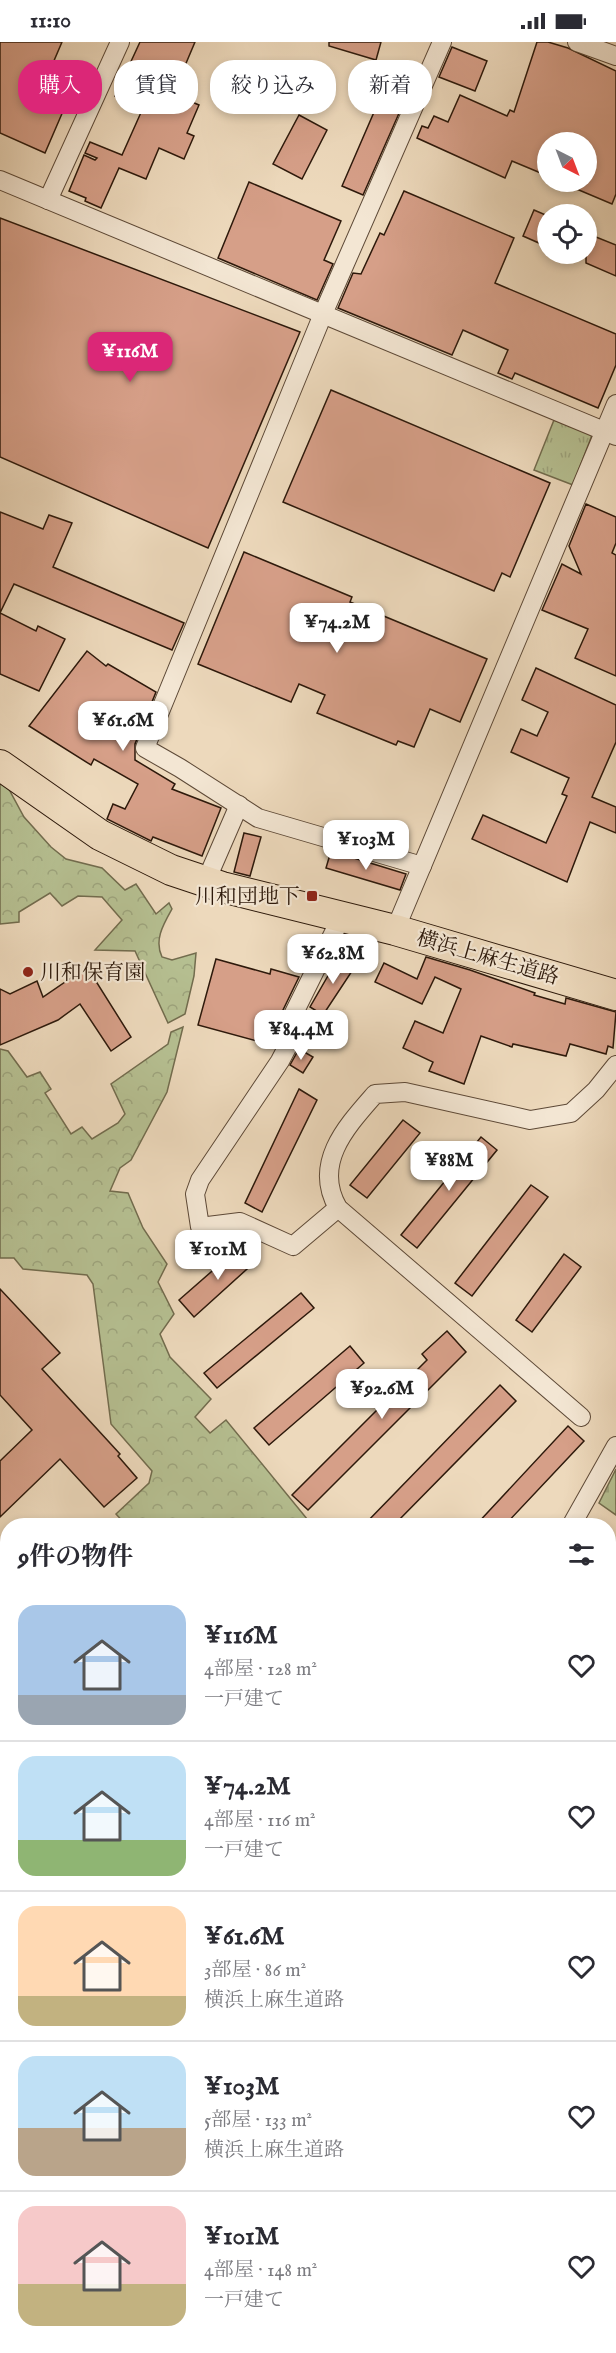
<!DOCTYPE html>
<html lang="ja">
<head>
<meta charset="utf-8">
<style>
  :root { --surface:#fff; --page:#f7f7f7; --text:#2b2b33; --muted:#7c7c81; --line:#e1e1e2; --accent:#db2777 }
  body { margin:0; font-family:"IM FELL English","Noto Serif JP",serif; background:var(--page); color:var(--text); height:100vh; display:flex; flex-direction:column; font-size:22px; white-space:nowrap }
  * { box-sizing:border-box; margin:0 }
  p { font-size:20px; color:var(--muted) }
  .icon { flex:none; width:33px; height:33px; fill:none; stroke:currentColor; stroke-width:2; stroke-linecap:round; stroke-linejoin:round }
  .map { position:relative; flex:1; overflow:hidden }
  .sheet { position:absolute; left:0px; top:1476px; width:616px; height:836px; display:flex; flex-direction:column; background:var(--surface); border-radius:24px 24px 0 0; box-shadow:0 3px 9px #0003 }
  .sheet>* { flex:none }
  .top-card { position:absolute; left:18px; top:18px; width:580px; height:54px; display:flex; gap:12px }
  .needle { width:39px; rotate:138deg }
  .fabs { position:absolute; left:537px; top:90px; display:grid; gap:12px }
  .fabs a { display:grid; place-items:center; width:60px; height:60px; border-radius:50%; background:var(--surface); box-shadow:0 3px 9px #0003; font-size:30px }
  .price { position:absolute; translate:-50% -51px; padding:0 14px; border-radius:12px; background:#fff; color:#222; font-size:20px; line-height:39px; filter:drop-shadow(0 2px 3px #0008) }
  .price::after { content:''; position:absolute; left:50%; top:36px; width:18px; height:14px; margin-left:-9px; background:inherit; clip-path:polygon(0 0,100% 0,50% 100%) }
  .price.active { background:var(--accent); color:#fff }
  ul { padding:0; list-style:none }
  li { display:flex; align-items:center; gap:18px; height:150px; padding:0 18px }
  li+li { border-top:2px solid var(--line) }
  li span { display:grid; place-items:center; flex:none; width:168px; height:120px; border-radius:18px; color:#555 }
  li>.icon { margin-inline-start:auto }
  span .icon { width:72px; height:72px; fill:#fffc; stroke-width:1 }
  li b { font-size:26px }
  h2 { display:flex; justify-content:space-between; align-items:center; height:72px; padding:0 18px; font-size:26px }
  .chip { padding:0 21px; border-radius:24px; background:var(--surface); box-shadow:0 3px 9px #0003; font-size:21px; line-height:54px }
  .chip.active { background:var(--accent); color:#fff }
  .status { display:flex; justify-content:space-between; align-items:center; height:42px; padding:0 30px; background:var(--surface); direction:ltr }
  .status svg { height:16px; fill:currentColor }
  .map>svg:first-child { display:block }
</style>
</head>
<body>
<div class="status"><b>11:10</b><svg viewBox="0 0 49 12"><path d="M0 12V9h3v3zM5 12V6h3v6zM10 12V3h3v9zM15 12V0h3v12zM26 1h20v11H26zM47 4h2v5h-2z"/></svg></div>
<div class="map">
<svg width="616" height="2311" viewBox="0 0 616 2311">
  <defs>
    <pattern id="forest-crowns" width="20" height="18" patternUnits="userSpaceOnUse" patternTransform="scale(1.5)"><rect width="20" height="18" fill="#b6c092"/><path d="M2 6a3 3 0 1 1 6 0M12 15a3 3 0 1 1 6 0" fill="none" stroke="#9da47d"/></pattern>
    <pattern id="cemetery-stones" width="16" height="16" patternUnits="userSpaceOnUse" patternTransform="scale(1.5)"><rect width="16" height="16" fill="#b6c092"/><path d="M2 7V4a2 2 0 0 1 4 0v3zM10 15v-3a2 2 0 0 1 4 0v3z" fill="#9da47d"/></pattern>
    <pattern id="park-tufts" width="24" height="20" patternUnits="userSpaceOnUse" patternTransform="scale(1.5)"><rect width="24" height="20" fill="#b6c092"/><path d="M3 7l-1-3M5 7V3M7 7l1-3M15 17l-1-3M17 17v-4M19 17l1-3" fill="none" stroke="#9da47d"/></pattern>
  </defs>
  <rect width="100%" height="100%" fill="#edd9bc"/>
  <filter id="stains"><feTurbulence type="fractalNoise" baseFrequency=".00333" numOctaves="4"/><feColorMatrix values="0 0 0 0 .2 0 0 0 0 .09 0 0 0 0 .02 0 0 0 .5 -.17"/></filter>
  <radialGradient id="worn" r=".72"><stop offset=".6" stop-color="#630" stop-opacity="0"/><stop offset="1" stop-color="#630" stop-opacity=".3"/></radialGradient>
  <g fill="url(#forest-crowns)" stroke="#726c4e" stroke-width="1.5">
    <path d="M0,736L5,740L24,775L51,805L66,817L102,826L125,848L136,842L156,872L169,861L172,867C163,883 154,898 162,915L172,918L196,911L194,934L185,972L168,981L135,909L95,908L122,878L102,855L78,854L62,864L50,851L19,870V880L0,882Z"/>
    <path d="M183,985L167,1050L131,1118L120,1126L110,1149L128,1151L143,1186L167,1222L158,1240L174,1272L160,1292L170,1315L211,1357L195,1375L210,1391L226,1378L312,1483H126L116,1472L149,1441L152,1429L111,1382L93,1242L87,1233L23,1227L14,1216H0V1007L8,1009L27,1035L40,1030L51,1047L45,1051L71,1092L82,1085L92,1097L118,1081L125,1072L111,1042L168,1002L171,990Z"/>
  </g>
  <path fill="url(#cemetery-stones)" stroke="#726c4e" stroke-width="1.5" d="M616,1427V1473L599,1461Z"/>
  <g fill="url(#park-tufts)" stroke="#726c4e" stroke-width="1.5">
    <path d="M554,378L592,393L573,443L534,428Z"/>
    <path d="M0,2279L7,2283L8,2304H36L44,2311H0Z"/>
  </g>
  <g fill="#d69f88" stroke="#2d190b" stroke-width="1.5">
    <path d="M0,0H62L41,49L67,60L45,111L0,91Z"/>
    <path d="M140,0H195L173,52L199,63L187,91L194,94L184,117L159,106L146,137L119,126L101,166L85,159L86,156L69,149L84,113L95,118L97,116L85,111L90,100L122,113L143,66L115,54Z"/>
    <path d="M329,0H381L376,18L329,4Z"/>
    <path d="M537,0H548L568,6L616,29V152L612,162L560,140H586V100H548V134L512,119L505,136L417,96L422,84L428,86L434,74L448,80L460,53L507,74L510,68L514,70Z"/>
    <path d="M452,5L487,19L475,49L439,35Z"/>
    <path d="M385,33L411,44L363,153L342,144L384,47L380,45Z"/>
    <path d="M299,73L327,88L302,137L273,122Z"/>
    <path d="M249,140L341,179L324,218L333,222L317,258L218,216Z"/>
    <path d="M404,149L514,196L495,241L616,292V323L598,366L515,331L512,337L498,331L508,308L463,288L452,313L338,266L353,231L361,232L380,191L384,193Z"/>
    <path d="M534,168L548,174V205L523,194Z"/>
    <path d="M0,176L300,290L208,506L0,415Z"/>
    <path d="M586,191L616,203V234L586,221Z"/>
    <path d="M331,348L550,441L510,535L502,531L494,549L283,460Z"/>
    <path d="M586,462L616,475V501L612,511L616,513V634L575,616L588,587L542,568L562,522L581,532L569,504Z"/>
    <path d="M0,470L43,487L49,473L72,481L53,525L184,581L172,608L14,542L0,571Z"/>
    <path d="M244,510L352,555L350,560L487,617L460,680L430,667L414,705L398,699L396,703L317,671L325,653L299,642L291,660L198,622Z"/>
    <path d="M0,571L36,589L38,584L65,597L39,649L0,632Z"/>
    <path d="M87,609L106,624L108,622L156,650L135,702V718L175,742L172,747L221,766L202,814L153,795L151,799L107,777L113,762L125,767L138,742L94,717L91,723L29,684Z"/>
    <path d="M536,626L616,663V700L592,755L616,765V791L590,780L567,840L472,797L483,773L546,801L567,754L562,752L569,736L511,710L521,687L537,694L548,670L522,658Z"/>
    <path d="M244,791L261,795L250,834L234,830Z"/>
    <path d="M331,809L406,832L400,848L326,826Z"/>
    <path d="M345,893L357,896L351,911L338,907Z"/>
    <path d="M340,913L356,923L323,973L310,965Z"/>
    <path d="M426,915L470,928L535,951L534,953L565,962L566,956L616,970L613,1006L608,1004L606,1012L570,1002L566,1014L513,1002L512,1005L481,994L464,1042L429,1029L433,1020L403,1006L415,979L443,991L461,947L435,935L422,962L375,940L384,921L417,937Z"/>
    <path d="M216,917L270,932L271,927L299,935L283,968L280,993L275,1004L198,983Z"/>
    <path d="M87,925L131,995L111,1009L80,962L58,978L0,1003V947L10,952L37,939L43,955Z"/>
    <path d="M299,1007L313,1015L303,1031L290,1023Z"/>
    <path d="M299,1047L317,1058L262,1170L245,1161Z"/>
    <path d="M403,1078L420,1091L367,1156L350,1143Z"/>
    <path d="M481,1095L497,1108L417,1206L401,1193Z"/>
    <path d="M531,1143L548,1155L472,1254L455,1241Z"/>
    <path d="M243,1202L257,1218L194,1275L179,1258Z"/>
    <path d="M564,1212L581,1225L532,1290L516,1278Z"/>
    <path d="M0,1247L60,1311L42,1327L120,1412L118,1414L137,1436L104,1465L60,1417L0,1475V1419L32,1388L0,1353Z"/>
    <path d="M301,1251L314,1266L217,1346L204,1331Z"/>
    <path d="M447,1289L466,1310L308,1468L292,1453L427,1318L422,1312Z"/>
    <path d="M350,1304L364,1321L269,1403L254,1386Z"/>
    <path d="M500,1343L516,1359L393,1484H363Z"/>
    <path d="M568,1384L584,1399L504,1484H475Z"/>
  </g>
  <g fill="none" stroke-linecap="round" stroke-linejoin="round">
    <defs>
      <g id="street">
        <path d="M577,0L616,14"/>
        <path d="M0,138L616,394"/>
        <path d="M48,158L120,0"/>
        <path d="M422,824L258,776L180,726L145,706L323,272L442,0"/>
        <path d="M206,839L239,763"/>
        <path d="M395,888L616,362"/>
        <path d="M338,1166L293,1204L240,1180L200,1185L195,1152L200,1138L280,1019L291,998L293,973L342,874"/>
        <path d="M581,1375L338,1166C312,1121 347,1084 375,1052L405,1050L530,1078L571,1071L596,1048L616,1023"/>
        <path d="M571,1484L616,1404"/>
        <path d="M616,1546L612,1553L616,1576"/>
        <path d="M609,1739L616,1746"/>
        <path d="M0,1881L8,1890"/>
        <path d="M609,1959L614,1968L609,1971"/>
        <path d="M0,2066L8,2075"/>
        <path d="M609,2226L616,2239"/>
        <path d="M0,2280L8,2284"/>
        <path d="M36,2304L42,2311"/>
        <path d="M344,2304L348,2311"/>
        <path d="M503,2304L507,2311"/>
        <path d="M120,2311L132,2304"/>
        <path d="M284,2311L297,2304"/>
      </g>
      <g id="secondary">
        <path d="M609,1638L616,1636"/>
        <path d="M0,1754L8,1762"/>
        <path d="M407,2304L411,2311"/>
      </g>
      <path id="primary" d="M0,723L100,793L171,828L222,845L395,888L616,953"/>
    </defs>
    <use href="#street" stroke="#5d4937" stroke-width="20"/>
    <use href="#secondary" stroke="#2d190b" stroke-width="29"/>
    <use href="#primary" stroke="#2d190b" stroke-width="32"/>
    <use href="#street" stroke="#f3e6d3" stroke-width="18"/>
    <use href="#secondary" stroke="#f3e6d3" stroke-width="27"/>
    <use href="#primary" stroke="#edd9bc" stroke-width="30"/>
  </g>
  <g fill="#8f2418" stroke="#f3e6d3" stroke-width="2">
    <rect x="306" y="848" width="12" height="12" rx="3"/>
    <circle cx="28" cy="930" r="6"/>
  </g>
  <g text-anchor="middle" stroke-width="4.5" stroke-linejoin="round" paint-order="stroke">
    <g font-size="21" fill="#2d190b" stroke="#f3e6d3" text-anchor="end">
      <text x="300" y="861">川和団地下</text>
      <text x="40" y="937" text-anchor="start">川和保育園</text>
    </g>
    <g font-size="21" fill="#2d190b" stroke="#f3e6d3">
      <text transform="translate(488 915) rotate(16)" y="7">横浜上麻生道路</text>
    </g>
  </g>
  <rect width="100%" height="100%" filter="url(#stains)"/>
  <rect width="100%" height="100%" fill="url(#worn)"/>
</svg>
<div class="fabs">
<a><svg class="needle" viewBox="-14 -14 28 28"><path d="M0-13l5 13h-10z" fill="#e53935"/><path d="M0 13l5-13h-10z" fill="#7c7c81"/></svg></a>
<a><svg class="icon" aria-label="locate" viewBox="0 0 24 24"><circle cx="12" cy="12" r="6"/><path d="M12 2v4M12 18v4M2 12h4M18 12h4"/></svg></a>
</div>
<b class="price active" style="left:130px;top:341px">¥116M</b>
<b class="price" style="left:337px;top:612px">¥74.2M</b>
<b class="price" style="left:123px;top:710px">¥61.6M</b>
<b class="price" style="left:366px;top:829px">¥103M</b>
<b class="price" style="left:333px;top:943px">¥62.8M</b>
<b class="price" style="left:301px;top:1019px">¥84.4M</b>
<b class="price" style="left:449px;top:1150px">¥88M</b>
<b class="price" style="left:218px;top:1239px">¥101M</b>
<b class="price" style="left:382px;top:1378px">¥92.6M</b>
<div class="top-card">
<a class="chip active">購入</a>
<a class="chip">賃貸</a>
<a class="chip">絞り込み</a>
<a class="chip">新着</a>
</div>
<section class="sheet">
<h2>9件の物件<svg class="icon" aria-label="filters" viewBox="0 0 24 24"><path d="M4 7h16M4 17h16"/><circle cx="9" cy="7" r="2"/><circle cx="15" cy="17" r="2"/></svg></h2>
<ul>
<li><span style="background:linear-gradient(#a9c7e8 75%,#9aa5b1 0)"><svg class="icon" aria-label="home" viewBox="0 0 24 24"><path d="M3 11l9-7 9 7M6 9v11h12V9"/></svg></span><div><b>¥116M</b><p>4部屋 · 128 m²</p><p>一戸建て</p></div><svg class="icon" aria-label="heart" viewBox="0 0 24 24"><path d="M12 20l-8-8c-3-5 5-10 8-4 3-6 11-1 8 4z"/></svg></li>
<li><span style="background:linear-gradient(#bfe0f5 70%,#8fb573 0)"><svg class="icon" aria-label="home" viewBox="0 0 24 24"><path d="M3 11l9-7 9 7M6 9v11h12V9"/></svg></span><div><b>¥74.2M</b><p>4部屋 · 116 m²</p><p>一戸建て</p></div><svg class="icon" aria-label="heart" viewBox="0 0 24 24"><path d="M12 20l-8-8c-3-5 5-10 8-4 3-6 11-1 8 4z"/></svg></li>
<li><span style="background:linear-gradient(#ffd9b3 75%,#c2b280 0)"><svg class="icon" aria-label="home" viewBox="0 0 24 24"><path d="M3 11l9-7 9 7M6 9v11h12V9"/></svg></span><div><b>¥61.6M</b><p>3部屋 · 86 m²</p><p>横浜上麻生道路</p></div><svg class="icon" aria-label="heart" viewBox="0 0 24 24"><path d="M12 20l-8-8c-3-5 5-10 8-4 3-6 11-1 8 4z"/></svg></li>
<li><span style="background:linear-gradient(#bfe0f5 60%,#b9a48a 0)"><svg class="icon" aria-label="home" viewBox="0 0 24 24"><path d="M3 11l9-7 9 7M6 9v11h12V9"/></svg></span><div><b>¥103M</b><p>5部屋 · 133 m²</p><p>横浜上麻生道路</p></div><svg class="icon" aria-label="heart" viewBox="0 0 24 24"><path d="M12 20l-8-8c-3-5 5-10 8-4 3-6 11-1 8 4z"/></svg></li>
<li><span style="background:linear-gradient(#f6c9c9 65%,#c2b280 0)"><svg class="icon" aria-label="home" viewBox="0 0 24 24"><path d="M3 11l9-7 9 7M6 9v11h12V9"/></svg></span><div><b>¥101M</b><p>4部屋 · 148 m²</p><p>一戸建て</p></div><svg class="icon" aria-label="heart" viewBox="0 0 24 24"><path d="M12 20l-8-8c-3-5 5-10 8-4 3-6 11-1 8 4z"/></svg></li>
</ul>
</section>
</div>
</body>
</html>
